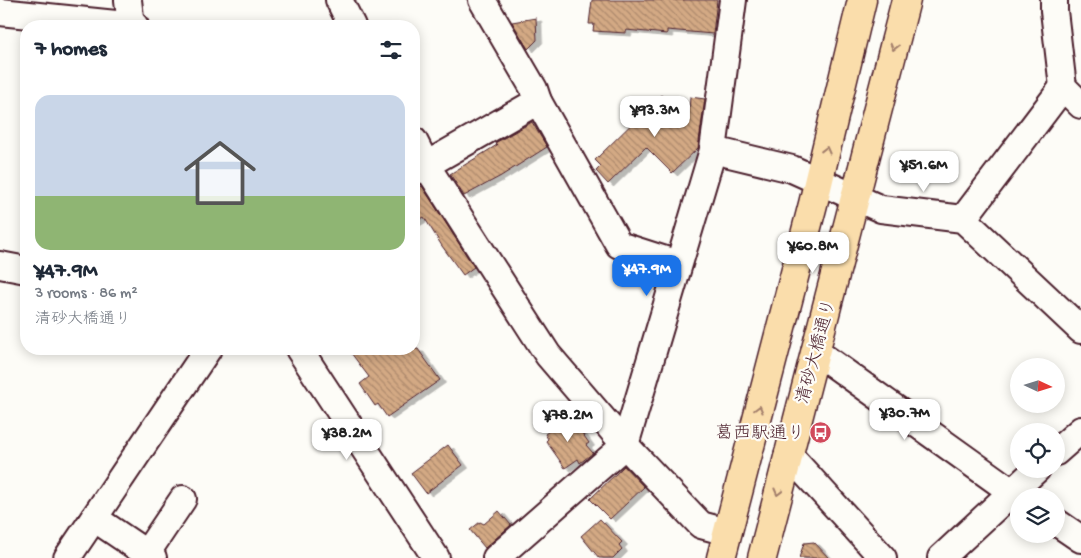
<!DOCTYPE html>
<html lang="en">
<head>
<meta charset="utf-8">
<style>
  :root { --surface:#fff; --page:#f2f2f3; --text:#1f2937; --muted:#747a83; --accent:#1a73e8 }
  body { margin:0; font-family:"Gochi Hand","Klee One",sans-serif; background:var(--page); color:var(--text); height:100vh; display:flex; flex-direction:column; font-size:19px; white-space:nowrap }
  * { box-sizing:border-box; margin:0 }
  p { font-size:16px; color:var(--muted) }
  .icon { flex:none; width:28px; height:28px; fill:none; stroke:currentColor; stroke-width:2; stroke-linecap:round; stroke-linejoin:round }
  .map { position:relative; flex:1; overflow:hidden }
  .drawer { position:absolute; left:20px; top:20px; width:400px; height:335px; display:flex; flex-direction:column; background:var(--surface); border-radius:20px; box-shadow:0 2px 12px #0003 }
  .drawer>* { flex:none }
  .needle { width:32px; rotate:94deg }
  .controls { position:absolute; left:1010px; top:358px; display:grid; gap:10px }
  .controls a { display:grid; place-items:center; width:55px; height:55px; border-radius:50%; background:var(--surface); box-shadow:0 2px 12px #0003; font-size:25px }
  .price { position:absolute; translate:-50% -42px; padding:0 11px; border-radius:10px; background:#fff; color:#222; font-size:16px; line-height:32px; filter:drop-shadow(0 1px 2px #0008) }
  .price::after { content:''; position:absolute; left:50%; top:30px; width:15px; height:11px; margin-left:-8px; background:inherit; clip-path:polygon(0 0,100% 0,50% 100%) }
  .price.on { background:var(--accent); color:#fff }
  ul { padding:0; list-style:none }
  li { display:grid; align-content:center; gap:10px; height:265px; padding:0 15px }
  li span { display:grid; place-items:center; height:155px; border-radius:15px; color:#555 }
  li>.icon { margin-inline-start:auto }
  span .icon { width:90px; height:90px; fill:#fffc; stroke-width:1 }
  li b { font-size:21px }
  h2 { display:flex; justify-content:space-between; align-items:center; height:60px; padding:0 15px; font-size:21px }
  .map>svg:first-child { display:block }
</style>
</head>
<body>
<div class="map">
<svg width="1081" height="558" viewBox="0 0 1081 558">
  <defs>
    <pattern id="building-back-hatch" width="6" height="6" patternUnits="userSpaceOnUse" patternTransform="scale(1.25)"><rect width="6" height="6" fill="#d3a984"/><path d="M-1 5l2 2M0 0l6 6M5-1l2 2" fill="none" stroke="#ad896c"/></pattern>
    <filter id="shadow"><feDropShadow dx="5.5" dy="3" stdDeviation="0" flood-color="#0004"/></filter>
  </defs>
  <rect width="100%" height="100%" fill="#fdfcf7"/>
  <filter id="ink" filterUnits="userSpaceOnUse"><feTurbulence type="fractalNoise" baseFrequency=".02" numOctaves="2"/><feDisplacementMap in="SourceGraphic" scale="10" xChannelSelector="R" yChannelSelector="G"/><feConvolveMatrix kernelMatrix="1 2 1 2 8 2 1 2 1" color-interpolation-filters="sRGB"/></filter>
  <g filter="url(#ink)">
    <g fill="url(#building-back-hatch)" stroke="#4a1f2b" filter="url(#shadow)">
      <path d="M592,0H717L713,34L667,30V34L626,30V33L593,31L594,24H589Z"/>
      <path d="M536,18L537,40L528,49L512,22Z"/>
      <path d="M661,95L688,123L690,97L705,99L698,148L672,173L646,147L608,184L596,171L601,166L595,160Z"/>
      <path d="M532,122L547,147L501,176L464,196L450,174L497,145L495,143Z"/>
      <path d="M422,186L474,267L463,275L442,246L424,217L414,223V191Z"/>
      <path d="M348,349H418L440,380L387,417L378,404L375,406L360,384L369,377Z"/>
      <path d="M570,416L589,443L586,445L593,453L580,463L578,459L565,468L546,441L548,439L545,434Z"/>
      <path d="M448,445L463,465L426,493L411,473Z"/>
      <path d="M624,466L644,487L610,519L590,499Z"/>
      <path d="M499,511L511,525L485,548L470,530L480,522L484,524Z"/>
      <path d="M600,519L622,542L619,545L622,549L613,558H599L581,536Z"/>
      <path d="M814,542L829,558H799L804,543Z"/>
    </g>
    <g fill="none" stroke-linecap="round" stroke-linejoin="round">
      <defs>
        <g id="minor">
          <path d="M128,0L131,26"/>
          <path d="M339,0L352,26"/>
          <path d="M482,0L534,89L538,101L619,245L678,264"/>
          <path d="M1054,0V11L1063,87L1081,105"/>
          <path d="M0,12L135,26"/>
          <path d="M414,141L426,165L548,355L625,445L701,525L727,532"/>
          <path d="M713,150L792,169L881,209L963,219L1081,330"/>
          <path d="M414,172L538,101"/>
          <path d="M963,219L1063,87"/>
          <path d="M0,265L26,270"/>
          <path d="M299,349L436,558"/>
          <path d="M815,351L1019,497"/>
          <path d="M1056,452L1081,430"/>
          <path d="M788,454L883,558"/>
          <path d="M94,518L153,558"/>
          <path d="M1056,522L1081,539"/>
          <path d="M146,554L183,499"/>
          <path d="M67,558L208,349"/>
          <path d="M496,558L625,445L713,150L733,0"/>
          <path d="M941,558L1037,469"/>
        </g>
        <g id="major">
          <path d="M721,558L813,204L862,0"/>
          <path d="M762,558L906,0"/>
        </g>
      </defs>
      <use href="#minor" stroke="#4a1f2b" stroke-width="30"/>
      <use href="#major" stroke="#4a1f2b" stroke-width="31"/>
      <use href="#minor" stroke="#fdfcf7" stroke-width="26"/>
      <use href="#major" stroke="#faddab" stroke-width="28"/>
    </g>
    <defs><path id="oneway-chevron" d="M-2-3.5L2.5 0L-2 3.5" fill="none" stroke-width="1.6" stroke-linecap="round" stroke-linejoin="round" transform="scale(1.25)"/></defs>
    <g stroke="#a27e6b">
      <use href="#oneway-chevron" transform="translate(894 47) rotate(104)"/>
      <use href="#oneway-chevron" transform="translate(826 150) rotate(-76)"/>
      <use href="#oneway-chevron" transform="translate(759 409) rotate(-75)"/>
      <use href="#oneway-chevron" transform="translate(778 492) rotate(104)"/>
    </g>
  </g>
  <defs>
    <symbol id="bus-disc" viewBox="-11 -11 22 22"><circle r="9.5" fill="#d1495b" stroke="#fdfcf7"/><path d="M-5-6H5V4H4V6H2V4H-2V6H-4V4H-5ZM-3.5-4V0h7V-4ZM-3.5 1.2v1.5H-2V1.2ZM2 1.2v1.5H3.5V1.2Z" fill="#fff"/></symbol>
  </defs>
  <g fill-rule="evenodd">
    <use href="#bus-disc" x="808" y="420" width="25" height="25"/>
  </g>
  <g text-anchor="middle" stroke-width="4.5" stroke-linejoin="round" paint-order="stroke">
    <g font-size="18" fill="#4a1f2b" stroke="#fdfcf7">
      <text transform="translate(815 351) rotate(-75)" y="6">清砂大橋通り</text>
    </g>
    <g font-size="18" fill="#4a1f2b" stroke="#fdfcf7" text-anchor="end">
      <text x="805" y="438">葛西駅通り</text>
    </g>
  </g>
</svg>
<div class="controls">
<a><svg class="needle" viewBox="-14 -14 28 28"><path d="M0-13l5 13h-10z" fill="#e53935"/><path d="M0 13l5-13h-10z" fill="#747a83"/></svg></a>
<a><svg class="icon" aria-label="locate" viewBox="0 0 24 24"><circle cx="12" cy="12" r="6"/><path d="M12 2v4M12 18v4M2 12h4M18 12h4"/></svg></a>
<a><svg class="icon" aria-label="layers" viewBox="0 0 24 24"><path d="M12 4l9 5-9 5-9-5zM3 14l9 5 9-5"/></svg></a>
</div>
<b class="price" style="left:655px;top:138px">¥93.3M</b>
<b class="price" style="left:924px;top:193px">¥51.6M</b>
<b class="price" style="left:813px;top:274px">¥60.8M</b>
<b class="price on" style="left:647px;top:297px">¥47.9M</b>
<b class="price" style="left:905px;top:441px">¥30.7M</b>
<b class="price" style="left:568px;top:443px">¥78.2M</b>
<b class="price" style="left:347px;top:461px">¥38.2M</b>
<section class="drawer">
<h2>7 homes<svg class="icon" aria-label="filters" viewBox="0 0 24 24"><path d="M4 7h16M4 17h16"/><circle cx="9" cy="7" r="2"/><circle cx="15" cy="17" r="2"/></svg></h2>
<ul>
<li><span style="background:linear-gradient(#c9d6e8 65%,#8fb573 0)"><svg class="icon" aria-label="home" viewBox="0 0 24 24"><path d="M3 11l9-7 9 7M6 9v11h12V9"/></svg></span><div><b>¥47.9M</b><p>3 rooms · 86 m²</p><p>清砂大橋通り</p></div></li>
</ul>
</section>
</div>
</body>
</html>
